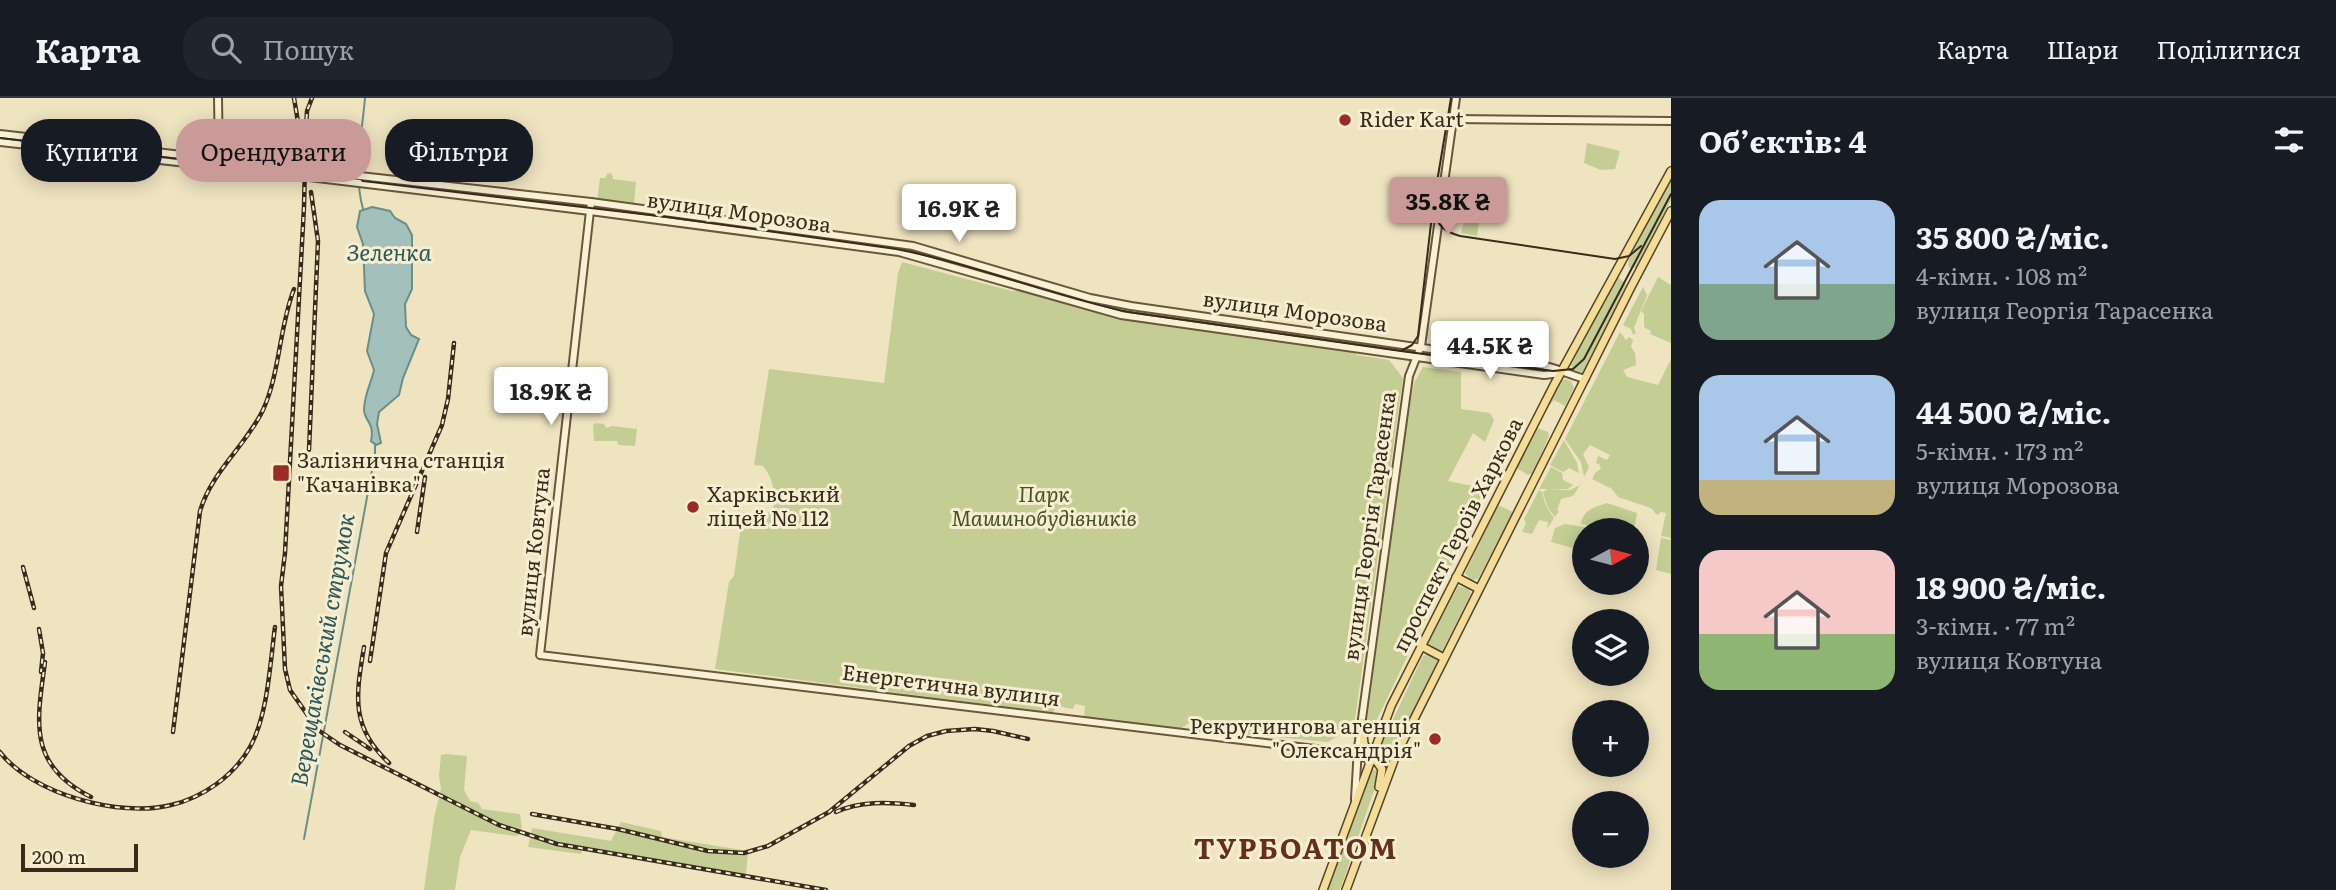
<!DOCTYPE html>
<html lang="uk">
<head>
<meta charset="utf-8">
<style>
  :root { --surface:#171b24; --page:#20242c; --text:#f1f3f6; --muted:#9ea1a6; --line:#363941; --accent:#c99a98 }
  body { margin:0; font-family:Literata,serif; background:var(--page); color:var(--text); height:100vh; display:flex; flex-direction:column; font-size:26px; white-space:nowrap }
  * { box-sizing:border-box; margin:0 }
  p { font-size:23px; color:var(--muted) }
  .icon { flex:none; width:38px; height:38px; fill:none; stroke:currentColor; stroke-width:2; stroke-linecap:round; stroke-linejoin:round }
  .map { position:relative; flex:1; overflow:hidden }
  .panel { display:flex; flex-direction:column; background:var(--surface); width:665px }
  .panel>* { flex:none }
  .guide { position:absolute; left:21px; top:21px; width:665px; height:63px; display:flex; gap:14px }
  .needle { width:46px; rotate:83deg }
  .tools { position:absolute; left:1572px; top:420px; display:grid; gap:14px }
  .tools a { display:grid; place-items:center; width:77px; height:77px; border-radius:50%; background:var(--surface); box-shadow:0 4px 18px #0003; font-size:35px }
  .scale { position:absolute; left:21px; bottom:18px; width:117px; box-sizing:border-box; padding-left:7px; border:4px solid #382b1c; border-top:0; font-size:19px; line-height:24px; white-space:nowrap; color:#382b1c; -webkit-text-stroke:5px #f6eed0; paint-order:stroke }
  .price { position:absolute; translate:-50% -60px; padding:0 16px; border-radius:7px; background:#fff; color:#222; font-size:23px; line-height:46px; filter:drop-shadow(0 2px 4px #0008) }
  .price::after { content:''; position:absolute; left:50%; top:42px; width:21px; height:16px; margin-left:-10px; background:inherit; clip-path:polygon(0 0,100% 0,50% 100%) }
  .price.on { background:var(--accent); color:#111 }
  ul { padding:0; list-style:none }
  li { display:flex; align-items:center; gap:21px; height:175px; padding:0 28px }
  li span { display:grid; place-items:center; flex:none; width:196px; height:140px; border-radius:21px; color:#555 }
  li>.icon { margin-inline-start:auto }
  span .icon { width:84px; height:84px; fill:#fffc; stroke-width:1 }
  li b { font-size:30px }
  h2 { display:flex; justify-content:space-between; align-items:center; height:84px; padding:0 28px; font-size:30px }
  .pill { padding:0 24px; border-radius:28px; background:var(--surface); box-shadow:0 4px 18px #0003; font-size:24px; line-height:63px }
  .pill.on { background:var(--accent); color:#111 }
  header { display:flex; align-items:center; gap:42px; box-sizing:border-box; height:98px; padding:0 35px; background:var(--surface); border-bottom:2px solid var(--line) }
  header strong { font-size:33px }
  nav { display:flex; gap:38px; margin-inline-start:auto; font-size:24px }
  .search { width:490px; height:63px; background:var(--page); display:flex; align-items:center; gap:18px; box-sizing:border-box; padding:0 24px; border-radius:28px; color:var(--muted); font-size:26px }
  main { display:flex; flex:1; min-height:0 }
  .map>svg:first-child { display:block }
</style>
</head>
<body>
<header>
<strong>Карта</strong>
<div class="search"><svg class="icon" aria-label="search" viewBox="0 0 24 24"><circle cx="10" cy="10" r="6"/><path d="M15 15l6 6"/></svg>Пошук</div>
<nav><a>Карта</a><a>Шари</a><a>Поділитися</a></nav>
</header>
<main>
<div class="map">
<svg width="1671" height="792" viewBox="0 0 1671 792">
  <rect width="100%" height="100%" fill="#efe4c0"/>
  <g fill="#c3cd94">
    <path d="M1587,45L1620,53L1615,71L1601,72L1584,65Z"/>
    <path d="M239,55L289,58L294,66L235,59V56Z"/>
    <path d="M239,65L489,94L488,99L239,70Z"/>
    <path d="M608,75L612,76L613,81L636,84L634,107L597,103L600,80H605Z"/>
    <path d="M1671,80V102L1639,165L1637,169L1630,170L1628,167L1629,161Z"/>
    <path d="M1460,114L1480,116L1477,138L1461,135L1464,124L1459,119Z"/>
    <path d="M778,131L914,150L1094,203L1397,248L1396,254L1118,213L927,159L778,137Z"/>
    <path d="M902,164L1012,193L1020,192L1038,196L1114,220L1352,252L1357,257L1389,262L1403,280L1354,628L1328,644L1222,634L1221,624L1220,632L1212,631L1213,624L1211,623L1209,628L1189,625L1180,631L1084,619L1085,608L1075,606L1073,611L1056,608L1053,615L715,571L729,484L734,478L743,414L762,417L773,412C775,396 774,381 763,368L754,367L769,271L884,285L898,175Z"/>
    <path d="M1658,179L1671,187V245L1650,236L1651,233L1644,229V216L1641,213Z"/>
    <path d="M1619,180L1626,186L1610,222L1584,275L1579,276L1574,274L1571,267L1616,181Z"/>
    <path d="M1643,189L1647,197L1634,230L1636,235L1633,237L1631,231L1623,227Z"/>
    <path d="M1468,224L1495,227L1493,243L1466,239Z"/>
    <path d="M1620,234L1626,242L1629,239L1633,242L1631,249L1635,255L1636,267L1623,272L1627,279L1658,287L1671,261V440L1661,438L1666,415L1661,414L1657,417L1651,410L1618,399L1612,391L1592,381L1595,375L1601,371L1599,366L1596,365L1598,358L1607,362L1610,357L1590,347L1583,356L1589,369L1584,379L1581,364L1565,341Z"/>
    <path d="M1435,254L1551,270L1550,275L1434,259Z"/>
    <path d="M1423,269L1461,274V311L1490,315L1494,322L1485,344L1473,335L1448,383L1488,391L1367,642L1365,637L1408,317L1414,285Z"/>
    <path d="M1565,281L1571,283L1574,290L1565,308L1554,302L1549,308L1560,284Z"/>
    <path d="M596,325L604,326L606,330L612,328L637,331L635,348L618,347L617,343H594L593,327Z"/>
    <path d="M1537,330L1548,334L1549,338L1533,375L1528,377L1518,371L1517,368Z"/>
    <path d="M1564,342L1577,365L1579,375L1569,370L1563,374L1550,367Z"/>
    <path d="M1551,369L1562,375L1563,382L1573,387L1568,391L1548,392H1570L1580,387L1573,398L1561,401L1557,412L1559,413L1555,419L1547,408L1543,394L1547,391H1539Z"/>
    <path d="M1539,392L1542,394L1546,408L1554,420L1547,431L1548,424L1539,422L1532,436L1522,434L1526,425L1524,421Z"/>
    <path d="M1607,405L1637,415L1634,432H1615L1581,426C1584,411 1593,410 1607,405Z"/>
    <path d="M1498,407L1513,414L1478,481L1471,482L1465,475Z"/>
    <path d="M1565,426L1602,432H1584V444L1580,452L1551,444L1555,430Z"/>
    <path d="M1661,440L1671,442V476L1656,472Z"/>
    <path d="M1458,488L1469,491L1471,496L1441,555L1427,548Z"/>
    <path d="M1428,556L1437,560L1438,563L1394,653L1381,647L1423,558Z"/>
    <path d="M447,656L467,658L464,692L470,703L478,705L482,711L520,716L522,729L519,737L515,738L471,732L460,759L455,792H424L434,720L441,691L439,678L441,657Z"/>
    <path d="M1372,671L1379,673V678L1340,792H1327L1368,676Z"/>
    <path d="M621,724L661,733L662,739L748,753L746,777L583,748L581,756L528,749L532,730L611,743Z"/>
  </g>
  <path fill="#a3c1ba" stroke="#6a8f88" stroke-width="2" d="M372,109L390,113L395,120L406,126L412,137V191L405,206L406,229L411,237L419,241L403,280L399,297L379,314L377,326L381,345L376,347L371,343C375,323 364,324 364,311C365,294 371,286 374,272L367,253L374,216L365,193L363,146L357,129L360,113Z"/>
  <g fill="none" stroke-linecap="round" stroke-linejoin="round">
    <g stroke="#6a8f88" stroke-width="2">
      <path d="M363,111C353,76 362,36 365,0"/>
      <path d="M304,741L375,356V346"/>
    </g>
    <defs>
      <g id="secondary">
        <path d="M218,0L219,61"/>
        <path d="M1453,21L1671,23"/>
        <path d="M0,36L285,69"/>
        <path d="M0,44L284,76"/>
        <path d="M360,78L591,104L913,148L1090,200L1131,208L1541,267C1557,270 1570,277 1585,281"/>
        <path d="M359,85L590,113L899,154L1121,217L1544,277L1561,275"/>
        <path d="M591,104L540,557L1357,656"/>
        <path d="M1355,701L1358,650L1409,278L1421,248L1423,234L1456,0"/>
      </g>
      <g id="primary">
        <path d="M1456,479L1479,491"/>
        <path d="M1421,548L1444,560"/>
        <path d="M1362,624L1364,646L1382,671L1379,689"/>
        <path d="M1357,656L1372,663"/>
        <path d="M1323,792L1391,608L1554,287L1671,73"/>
        <path d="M1346,792L1396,657L1631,189L1671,113"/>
      </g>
    </defs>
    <use href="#secondary" stroke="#6a563b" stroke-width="10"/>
    <use href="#primary" stroke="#56422c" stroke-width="10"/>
    <use href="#secondary" stroke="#f9f1d4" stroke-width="6"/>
    <use href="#primary" stroke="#f3dd97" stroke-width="7"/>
    <g stroke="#382b1c" stroke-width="2">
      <path d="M0,40L667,119L896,151C974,166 1049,197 1128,214L1401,253L1412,247L1418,238L1433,108L1451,0"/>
      <path d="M1434,112C1437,128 1445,134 1460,138L1615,161L1629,158L1641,148"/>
      <path d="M1401,253L1553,273L1573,271L1584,261L1671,96"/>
    </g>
    <defs>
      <g id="rail">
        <path d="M294,0L305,66L304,109L285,455L281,488L285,571L290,592L318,632L340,647L499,727L557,746L826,792"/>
        <path d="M306,31L307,13L312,0"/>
        <path d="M309,352L318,143L311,94"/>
        <path d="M417,434L425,379"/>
        <path d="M23,469L34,510"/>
        <path d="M39,531L43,555L41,574"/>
        <path d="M364,549C356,597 350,629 389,665"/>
        <path d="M370,563L386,455L442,327L448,301L454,245"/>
        <path d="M45,564C37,623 27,667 91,699"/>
        <path d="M173,634L200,413C212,373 245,349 263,312C280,275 279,230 294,191"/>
        <path d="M345,634L370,651"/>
        <path d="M0,654C32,696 120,720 171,707C202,700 234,678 250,649C268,617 270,565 275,529"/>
        <path d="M836,714C860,703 888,704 914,707"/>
        <path d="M532,716L618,731L708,753L744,755L768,748L829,714L909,648L927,638L946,633L975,631L993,633L1028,641"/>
      </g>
    </defs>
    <use href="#rail" stroke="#382b1c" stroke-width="4.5"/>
    <use href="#rail" stroke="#f6eed0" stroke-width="2" stroke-dasharray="5" stroke-linecap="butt"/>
    <defs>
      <g id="secondary-bridge">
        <path d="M285,69L360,78"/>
        <path d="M284,76L359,85"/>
      </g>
    </defs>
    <use href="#secondary-bridge" stroke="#6a563b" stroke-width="10" stroke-linecap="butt"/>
    <use href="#secondary-bridge" stroke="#f9f1d4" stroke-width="6"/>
  </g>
  <g fill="#992d26" stroke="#f6eed0" stroke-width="2.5">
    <circle cx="1345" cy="22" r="7"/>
    <rect x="272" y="366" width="18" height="18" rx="3.5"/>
    <circle cx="693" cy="409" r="7"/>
    <circle cx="1435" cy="641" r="7"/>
  </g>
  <g text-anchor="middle" stroke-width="6" stroke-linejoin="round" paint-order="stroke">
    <g font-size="21" fill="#382b1c" stroke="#f6eed0" text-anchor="start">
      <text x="1359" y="29">Rider Kart</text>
      <text x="297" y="370">Залізнична станція<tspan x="297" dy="24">"Качанівка"</tspan></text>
      <text x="707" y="404">Харківський<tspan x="707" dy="24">ліцей № 112</tspan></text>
      <text x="1421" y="636" text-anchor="end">Рекрутингова агенція<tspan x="1421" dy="24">"Олександрія"</tspan></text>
    </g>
    <g font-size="21" fill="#382b1c" stroke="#f6eed0">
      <text transform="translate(739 115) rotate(8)" y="7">вулиця Морозова</text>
      <text transform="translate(1295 214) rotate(8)" y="7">вулиця Морозова</text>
      <text transform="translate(1370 428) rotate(-82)" y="7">вулиця Георгія Тарасенка</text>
      <text transform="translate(1458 437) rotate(-63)" y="7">проспект Героїв Харкова</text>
      <text transform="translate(534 454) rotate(-84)" y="7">вулиця Ковтуна</text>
      <text transform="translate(951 588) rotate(7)" y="7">Енергетична вулиця</text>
    </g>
    <g font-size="21" font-style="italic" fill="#455423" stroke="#f6eed0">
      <text x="1044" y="404">Парк<tspan x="1044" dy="24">Машинобудівників</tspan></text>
    </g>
    <g font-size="23" font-style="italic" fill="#2b5858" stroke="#f6eed0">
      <text x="389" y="163">Зеленка</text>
      <text transform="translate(323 552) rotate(-80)" y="8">Верещаківський струмок</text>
    </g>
    <g font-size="28" font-weight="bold" letter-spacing="2" fill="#652f1b" stroke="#f6eed0">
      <text x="1296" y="761">ТУРБОАТОМ</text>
    </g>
  </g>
</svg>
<div class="tools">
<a><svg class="needle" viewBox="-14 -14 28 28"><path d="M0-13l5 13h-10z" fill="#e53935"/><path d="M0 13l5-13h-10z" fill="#9ea1a6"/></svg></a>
<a><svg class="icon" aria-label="layers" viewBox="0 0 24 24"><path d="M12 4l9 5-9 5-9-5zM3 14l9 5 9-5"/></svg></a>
<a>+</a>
<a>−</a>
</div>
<div class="scale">200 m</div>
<b class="price on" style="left:1448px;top:139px">35.8K ₴</b>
<b class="price" style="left:959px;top:146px">16.9K ₴</b>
<b class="price" style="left:1490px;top:283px">44.5K ₴</b>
<b class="price" style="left:551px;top:329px">18.9K ₴</b>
<div class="guide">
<a class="pill">Купити</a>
<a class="pill on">Орендувати</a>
<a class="pill">Фільтри</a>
</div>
</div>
<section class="panel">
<h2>Об’єктів: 4<svg class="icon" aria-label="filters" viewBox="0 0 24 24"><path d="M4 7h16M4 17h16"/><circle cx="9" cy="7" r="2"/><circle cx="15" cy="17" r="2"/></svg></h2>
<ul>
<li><span style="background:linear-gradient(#a9c7e8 60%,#7fa58c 0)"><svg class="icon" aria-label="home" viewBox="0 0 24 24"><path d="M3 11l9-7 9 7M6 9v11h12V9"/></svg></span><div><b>35 800 ₴/міс.</b><p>4-кімн. · 108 m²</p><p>вулиця Георгія Тарасенка</p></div></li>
<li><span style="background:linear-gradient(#a9c7e8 75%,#c2b280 0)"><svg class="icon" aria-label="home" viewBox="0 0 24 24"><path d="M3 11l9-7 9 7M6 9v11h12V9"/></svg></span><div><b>44 500 ₴/міс.</b><p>5-кімн. · 173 m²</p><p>вулиця Морозова</p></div></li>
<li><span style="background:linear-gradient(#f6c9c9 60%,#8fb573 0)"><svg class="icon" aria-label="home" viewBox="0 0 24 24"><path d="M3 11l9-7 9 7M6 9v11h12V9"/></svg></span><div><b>18 900 ₴/міс.</b><p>3-кімн. · 77 m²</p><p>вулиця Ковтуна</p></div></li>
</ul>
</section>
</main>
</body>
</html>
